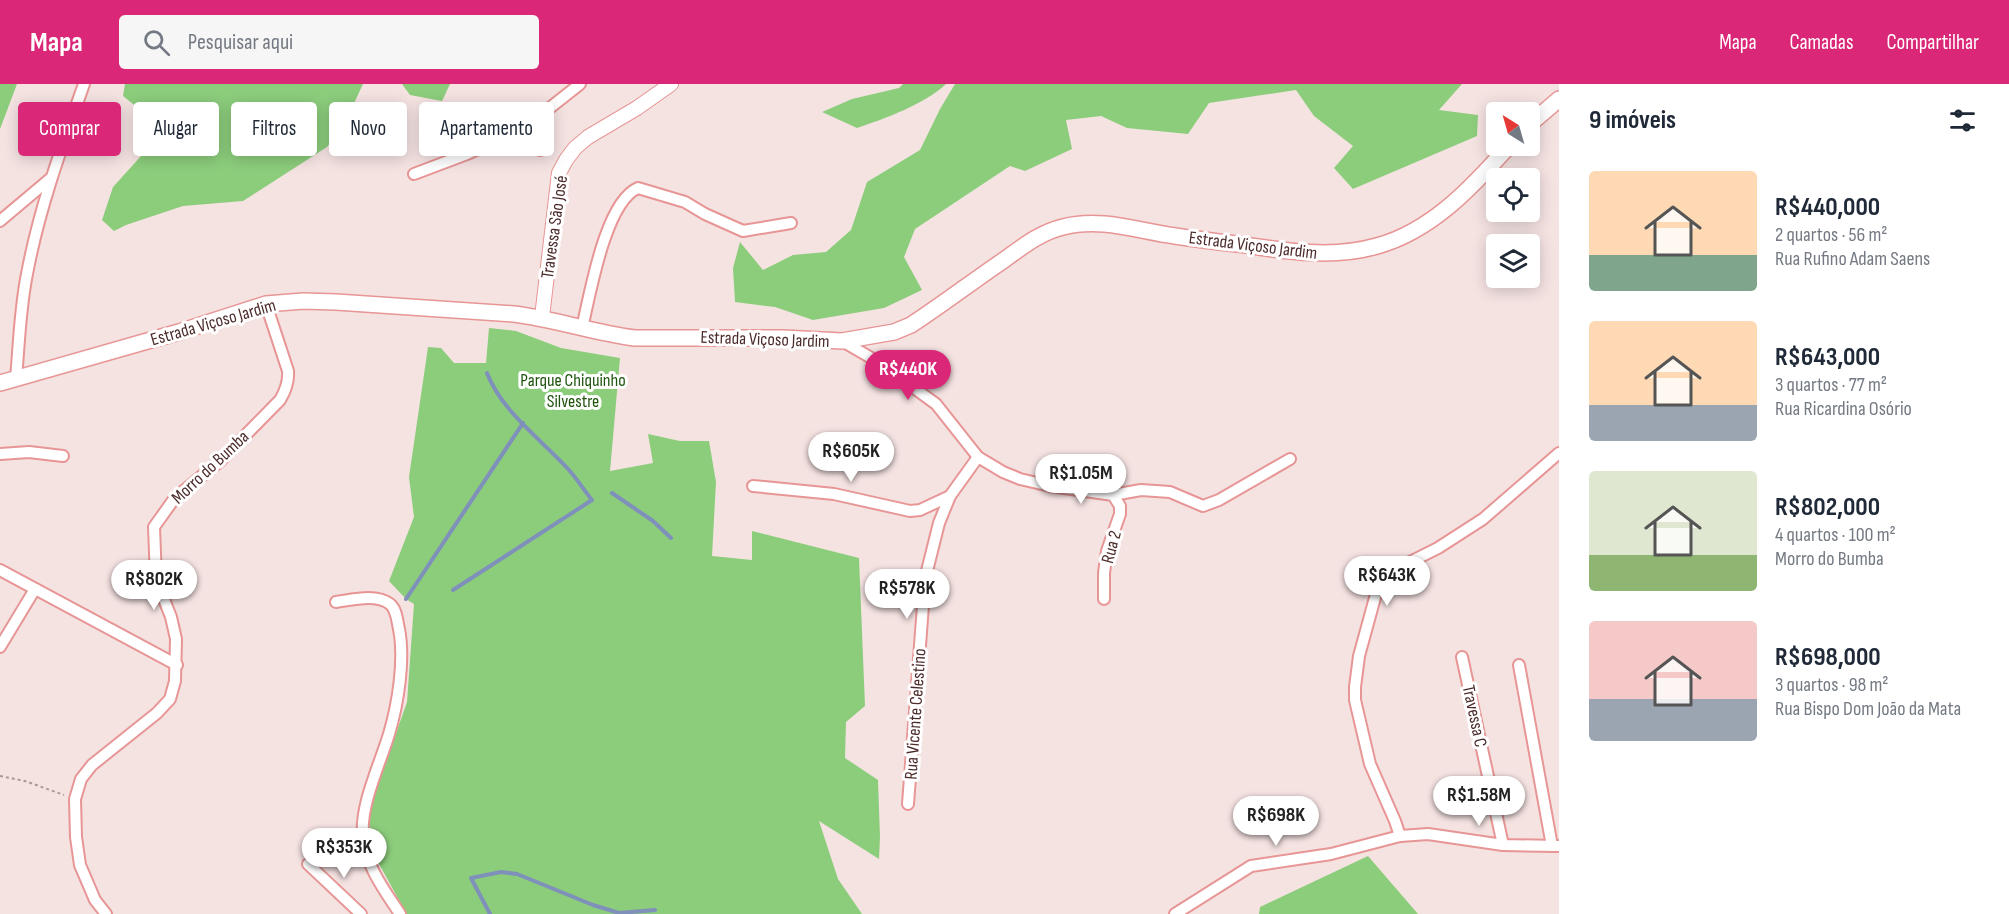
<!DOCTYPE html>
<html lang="pt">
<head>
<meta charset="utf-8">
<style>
  :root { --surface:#fff; --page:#f6f6f7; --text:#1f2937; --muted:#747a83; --accent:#db2777 }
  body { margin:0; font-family:"Sofia Sans Condensed",sans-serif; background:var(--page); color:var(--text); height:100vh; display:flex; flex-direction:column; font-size:22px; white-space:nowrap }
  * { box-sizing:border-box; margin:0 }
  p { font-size:20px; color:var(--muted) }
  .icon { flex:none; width:33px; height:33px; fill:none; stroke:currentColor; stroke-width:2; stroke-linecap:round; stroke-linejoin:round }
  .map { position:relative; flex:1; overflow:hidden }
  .panel { display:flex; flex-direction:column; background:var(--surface); width:450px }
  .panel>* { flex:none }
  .guide { position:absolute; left:18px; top:18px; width:570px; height:54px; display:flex; gap:12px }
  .needle { width:39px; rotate:323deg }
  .controls { position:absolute; left:1486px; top:18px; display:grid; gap:12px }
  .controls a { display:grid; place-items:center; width:54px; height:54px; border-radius:6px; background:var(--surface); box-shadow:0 3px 15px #0003; font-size:30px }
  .price { position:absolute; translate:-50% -51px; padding:0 14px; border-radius:21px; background:#fff; color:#222; font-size:20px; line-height:39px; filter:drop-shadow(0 2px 3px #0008) }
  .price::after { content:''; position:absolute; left:50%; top:36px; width:18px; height:14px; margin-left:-9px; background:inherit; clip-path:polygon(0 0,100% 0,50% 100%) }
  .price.selected { background:var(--accent); color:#fff }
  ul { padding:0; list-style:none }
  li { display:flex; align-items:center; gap:18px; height:150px; padding:0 30px }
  li span { display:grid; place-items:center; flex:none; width:168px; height:120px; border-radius:6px; color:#555 }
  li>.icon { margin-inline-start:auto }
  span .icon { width:72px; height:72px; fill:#fffc; stroke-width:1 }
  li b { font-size:26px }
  h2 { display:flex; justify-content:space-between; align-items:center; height:72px; padding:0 30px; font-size:26px }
  .pill { padding:0 21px; border-radius:6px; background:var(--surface); box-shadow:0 3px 15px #0003; font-size:21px; line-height:54px }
  .pill.selected { background:var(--accent); color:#fff }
  header { display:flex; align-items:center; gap:36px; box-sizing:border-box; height:84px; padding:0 30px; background:var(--accent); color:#fff }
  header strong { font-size:28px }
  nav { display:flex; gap:33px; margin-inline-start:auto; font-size:21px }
  .search { width:420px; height:54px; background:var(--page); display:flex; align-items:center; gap:15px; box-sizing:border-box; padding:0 21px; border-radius:6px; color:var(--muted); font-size:22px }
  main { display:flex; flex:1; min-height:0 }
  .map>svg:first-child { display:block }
</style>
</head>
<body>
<header>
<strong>Mapa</strong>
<div class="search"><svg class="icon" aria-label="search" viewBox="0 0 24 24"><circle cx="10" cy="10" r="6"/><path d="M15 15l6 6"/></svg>Pesquisar aqui</div>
<nav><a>Mapa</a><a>Camadas</a><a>Compartilhar</a></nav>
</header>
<main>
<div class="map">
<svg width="1559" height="830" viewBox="0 0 1559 830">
  <rect width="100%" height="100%" fill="#f5e3e2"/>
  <g fill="#8ccd7c">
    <path d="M0,0H17L0,45Z"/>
    <path d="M125,0H363L344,41L327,63L243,117L183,122L126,141L114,147L102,136L113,103L160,51L154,35L143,28L123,12Z"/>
    <path d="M402,0H450L442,17L410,11Z"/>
    <path d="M903,0H946C925,20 884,35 857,44L822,28L852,15L899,4Z"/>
    <path d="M955,0H1462L1439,26L1478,31L1477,52L1353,105L1334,84L1353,62L1314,32L1296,6L1209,19L1188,50L1127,44L1101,32L1066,36L1072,65L1025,87L1010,82L915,145L904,173L922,206L884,224L813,236L775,223L735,218L733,184L740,158L763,186L793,171L826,168L851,146L867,98L920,66L940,25Z"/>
    <path d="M489,244L516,247L561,264L620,274L610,387L653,379L648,350L680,357H709L716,398L712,472L752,476V447L859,474L865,622L846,638L845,674L878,696L880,753L879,775L819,737L838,795L862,830H407L406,829L378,778L367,732L407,618L414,520L406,515L389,497L414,433L409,393L428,263L441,264L454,279H486Z"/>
    <path d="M1368,772L1418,830H1259L1260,823Z"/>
  </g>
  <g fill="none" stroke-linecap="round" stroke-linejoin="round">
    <g stroke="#7f90ba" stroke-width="4">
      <path d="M612,409L653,437L671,454"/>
      <path d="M453,506L592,416C584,406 577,395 569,386C541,355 502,328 487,289"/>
      <path d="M406,515L523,339"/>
      <path d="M490,830L471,794L501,788L517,790L593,821L619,829L655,826"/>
    </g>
    <defs>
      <g id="minor">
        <path d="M523,45L540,66"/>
        <path d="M414,90L467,70L523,45L580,0"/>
        <path d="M0,137L51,94"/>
        <path d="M582,244C590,211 605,118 638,104L685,118L705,130L743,147L791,139"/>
        <path d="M842,257L880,279L936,320L978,373L1003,388L1020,395L1050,402L1113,411L1120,422V430L1107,467L1104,489V515"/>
        <path d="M16,295C19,260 20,224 27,190C39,125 62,62 84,0"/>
        <path d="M0,370L29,368L63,372"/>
        <path d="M753,402L834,410L910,427L920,426L950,412"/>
        <path d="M1113,411L1141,406L1170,408L1203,422L1219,416L1290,375"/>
        <path d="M0,486L177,581"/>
        <path d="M336,518C351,516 376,509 390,520C397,526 397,537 399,545C405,576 398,620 389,650C380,680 360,721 363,752C365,781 385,807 400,830"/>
        <path d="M0,563L35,505"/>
        <path d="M1462,573L1503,761"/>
        <path d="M1519,581L1552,762"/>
        <path d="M908,720L925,495L939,439L950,412L978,373"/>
        <path d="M1400,752L1395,737L1370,680L1355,616V603L1359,572L1376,510L1387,494L1402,482L1438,464L1483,435L1559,369"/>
        <path d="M308,780L361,830"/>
        <path d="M106,830L95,816L80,781L76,753L75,715L81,695L92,681L157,629L170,615L175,597L176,555L171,533L156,495L154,443L174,415L220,377L280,316C286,306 289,298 288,287L266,220"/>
        <path d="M1175,830L1251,782L1331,770L1400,752L1428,750L1503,761L1559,762"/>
      </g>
      <path id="tertiary" d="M542,233L559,89L566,76L575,64L588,53L637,24L671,0"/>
      <g id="secondary">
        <path d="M1530,40L1559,15"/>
        <path d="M0,299L179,248L266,220L303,217L336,218L514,230C555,235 594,249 635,254H783L842,257L894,248L911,241C943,220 973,197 1004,176C1022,163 1041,148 1063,143C1101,133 1138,147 1175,152C1196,155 1217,158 1238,160C1284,167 1332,175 1377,162C1432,147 1473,102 1509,62"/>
      </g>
    </defs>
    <use href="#minor" stroke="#e79595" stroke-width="14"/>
    <use href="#tertiary" stroke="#e79595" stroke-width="16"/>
    <use href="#secondary" stroke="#e79595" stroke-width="18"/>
    <path stroke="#af9696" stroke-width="2" stroke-dasharray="3 3" stroke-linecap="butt" d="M0,692L25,697L64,711"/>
    <use href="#minor" stroke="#fff" stroke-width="10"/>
    <use href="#tertiary" stroke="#fff" stroke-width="14"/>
    <use href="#secondary" stroke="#fff" stroke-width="15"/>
  </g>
  <g text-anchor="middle" stroke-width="6" stroke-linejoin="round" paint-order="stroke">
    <g font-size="18" fill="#4c2b2b" stroke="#fff">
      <text transform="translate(554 143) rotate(-82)" y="6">Travessa São José</text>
      <text transform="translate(1253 161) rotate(7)" y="6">Estrada Viçoso Jardim</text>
      <text transform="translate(213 238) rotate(-16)" y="6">Estrada Viçoso Jardim</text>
      <text transform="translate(765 255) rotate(2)" y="6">Estrada Viçoso Jardim</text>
      <text transform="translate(210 383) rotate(-43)" y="6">Morro do Bumba</text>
      <text transform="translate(1111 463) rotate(-75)" y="6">Rua 2</text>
      <text transform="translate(915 630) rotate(-86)" y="6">Rua Vicente Celestino</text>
      <text transform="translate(1475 632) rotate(78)" y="6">Travessa C</text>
    </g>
    <g font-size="18" fill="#1f540e" stroke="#fff">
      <text x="573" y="302">Parque Chiquinho<tspan x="573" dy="21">Silvestre</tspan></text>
    </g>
  </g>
</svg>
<div class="controls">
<a><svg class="needle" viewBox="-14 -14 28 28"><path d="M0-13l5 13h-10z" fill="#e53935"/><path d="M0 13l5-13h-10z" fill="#747a83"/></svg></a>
<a><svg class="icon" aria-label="locate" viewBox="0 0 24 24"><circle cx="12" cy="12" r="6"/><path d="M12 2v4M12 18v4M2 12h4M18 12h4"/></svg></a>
<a><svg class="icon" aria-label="layers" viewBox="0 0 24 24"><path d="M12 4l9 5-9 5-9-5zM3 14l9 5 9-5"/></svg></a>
</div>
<b class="price selected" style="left:908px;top:317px">R$440K</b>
<b class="price" style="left:851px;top:399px">R$605K</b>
<b class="price" style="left:1081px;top:421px">R$1.05M</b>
<b class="price" style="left:1387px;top:523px">R$643K</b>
<b class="price" style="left:154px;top:527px">R$802K</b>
<b class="price" style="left:907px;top:536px">R$578K</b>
<b class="price" style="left:1479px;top:743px">R$1.58M</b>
<b class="price" style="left:1276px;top:763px">R$698K</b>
<b class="price" style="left:344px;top:795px">R$353K</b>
<div class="guide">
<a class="pill selected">Comprar</a>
<a class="pill">Alugar</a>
<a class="pill">Filtros</a>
<a class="pill">Novo</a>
<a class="pill">Apartamento</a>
</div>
</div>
<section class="panel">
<h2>9 imóveis<svg class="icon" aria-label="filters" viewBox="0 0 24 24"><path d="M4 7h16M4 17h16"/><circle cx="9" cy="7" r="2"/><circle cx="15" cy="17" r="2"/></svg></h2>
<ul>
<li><span style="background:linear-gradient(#ffd9b3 70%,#7fa58c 0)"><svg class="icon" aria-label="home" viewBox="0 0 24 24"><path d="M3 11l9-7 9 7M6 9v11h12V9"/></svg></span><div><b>R$440,000</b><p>2 quartos · 56 m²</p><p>Rua Rufino Adam Saens</p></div></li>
<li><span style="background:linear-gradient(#ffd9b3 70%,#9aa5b1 0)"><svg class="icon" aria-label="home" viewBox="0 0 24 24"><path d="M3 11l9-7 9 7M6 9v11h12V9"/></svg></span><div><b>R$643,000</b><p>3 quartos · 77 m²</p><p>Rua Ricardina Osório</p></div></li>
<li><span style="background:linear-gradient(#dfe7d0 70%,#8fb573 0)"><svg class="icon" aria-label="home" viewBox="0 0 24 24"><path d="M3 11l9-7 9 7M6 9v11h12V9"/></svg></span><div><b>R$802,000</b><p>4 quartos · 100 m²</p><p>Morro do Bumba</p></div></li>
<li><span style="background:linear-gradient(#f6c9c9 65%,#9aa5b1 0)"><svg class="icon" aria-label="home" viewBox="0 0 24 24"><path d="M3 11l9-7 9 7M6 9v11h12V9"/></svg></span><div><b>R$698,000</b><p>3 quartos · 98 m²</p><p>Rua Bispo Dom João da Mata</p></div></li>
</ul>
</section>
</main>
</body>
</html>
